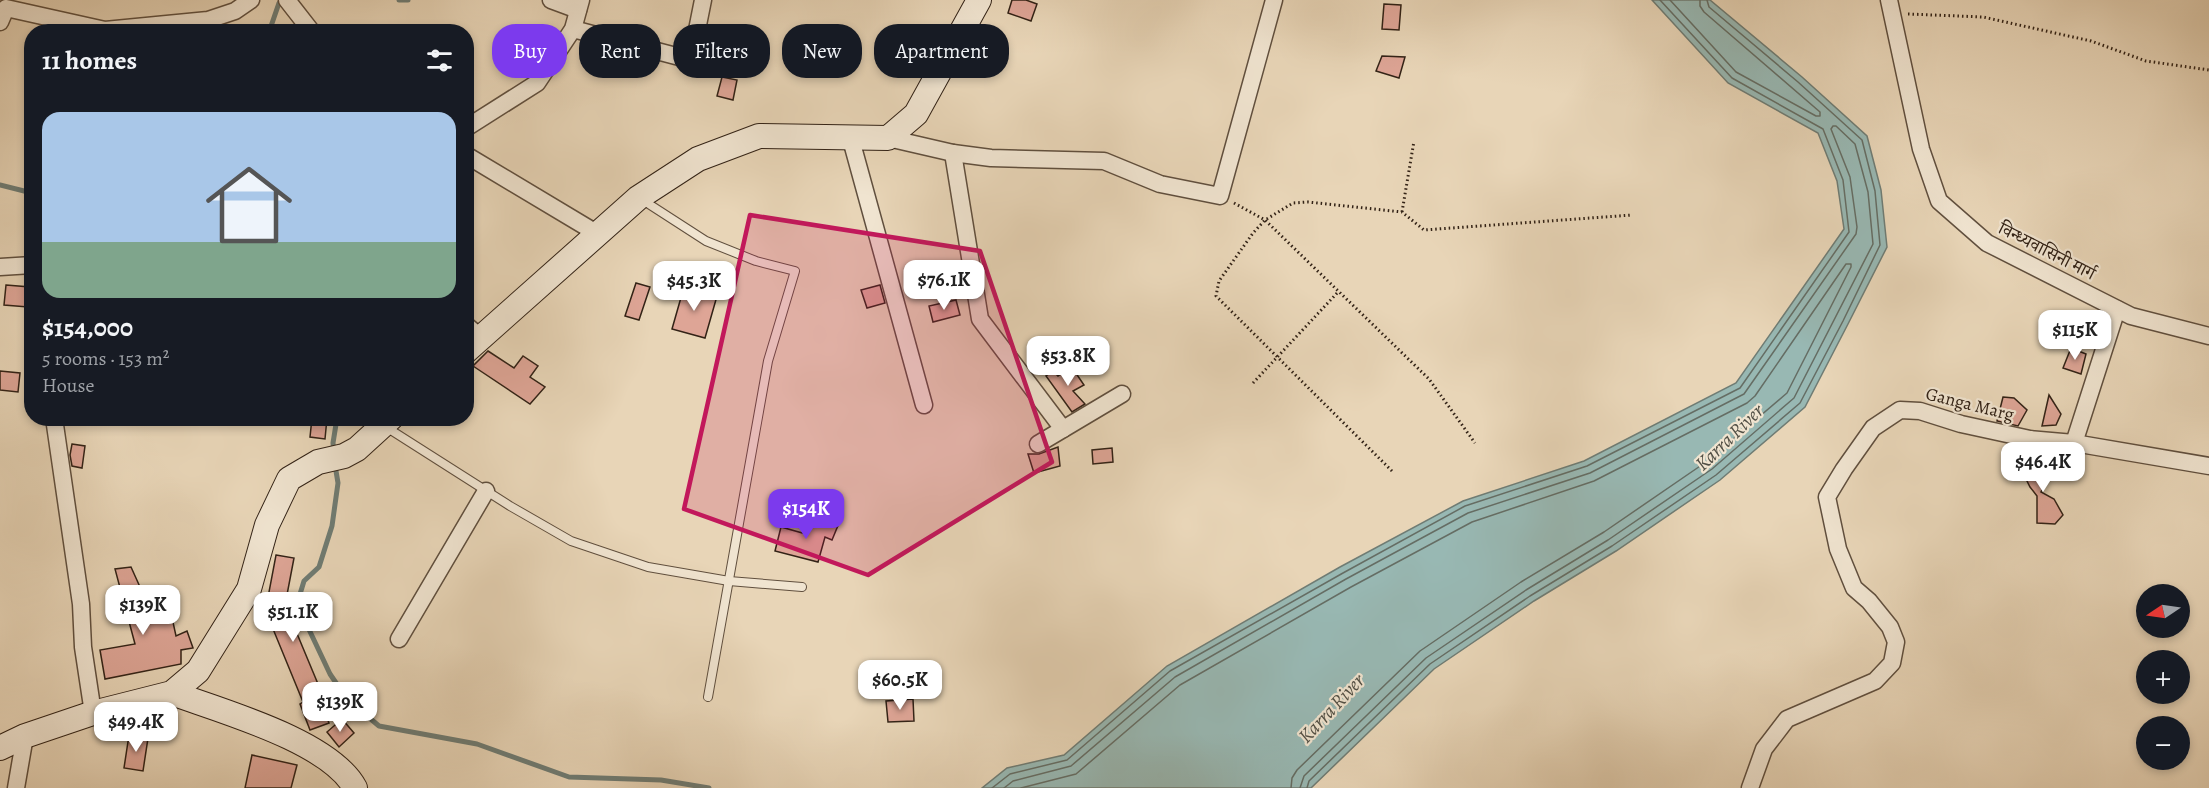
<!DOCTYPE html>
<html lang="en">
<head>
<meta charset="utf-8">
<style>
  :root { --surface:#171b24; --page:#20242c; --text:#f1f3f6; --muted:#9ea1a6; --accent:#7c3aed }
  body { margin:0; font-family:Alegreya,"Noto Serif Devanagari",serif; background:var(--page); color:var(--text); height:100vh; display:flex; flex-direction:column; font-size:22px; white-space:nowrap }
  * { box-sizing:border-box; margin:0 }
  p { font-size:20px; color:var(--muted) }
  .icon { flex:none; width:33px; height:33px; fill:none; stroke:currentColor; stroke-width:2; stroke-linecap:round; stroke-linejoin:round }
  .map { position:relative; flex:1; overflow:hidden }
  .drawer { position:absolute; left:24px; top:24px; width:450px; height:402px; display:flex; flex-direction:column; background:var(--surface); border-radius:24px; box-shadow:0 3px 9px #0003 }
  .drawer>* { flex:none }
  .top-card { position:absolute; left:492px; top:24px; width:570px; height:54px; display:flex; gap:12px }
  .needle { width:39px; rotate:257deg }
  .tools { position:absolute; left:2136px; top:584px; display:grid; gap:12px }
  .tools a { display:grid; place-items:center; width:54px; height:54px; border-radius:50%; background:var(--surface); box-shadow:0 3px 9px #0003; font-size:30px }
  .price { position:absolute; translate:-50% -51px; padding:0 14px; border-radius:12px; background:#fff; color:#222; font-size:20px; line-height:39px; filter:drop-shadow(0 2px 3px #0008) }
  .price::after { content:''; position:absolute; left:50%; top:36px; width:18px; height:14px; margin-left:-9px; background:inherit; clip-path:polygon(0 0,100% 0,50% 100%) }
  .price.current { background:var(--accent); color:#fff }
  ul { padding:0; list-style:none }
  li { display:grid; align-content:center; gap:12px; height:318px; padding:0 18px }
  li span { display:grid; place-items:center; height:186px; border-radius:18px; color:#555 }
  li>.icon { margin-inline-start:auto }
  span .icon { width:108px; height:108px; fill:#fffc; stroke-width:1 }
  li b { font-size:26px }
  h2 { display:flex; justify-content:space-between; align-items:center; height:72px; padding:0 18px; font-size:26px }
  .chip { padding:0 21px; border-radius:24px; background:var(--surface); box-shadow:0 3px 9px #0003; font-size:21px; line-height:54px }
  .chip.current { background:var(--accent); color:#fff }
  .map>svg:first-child { display:block }
</style>
</head>
<body>
<div class="map">
<svg width="2209" height="788" viewBox="0 0 2209 788">
  <rect width="100%" height="100%" fill="#e8d5b7"/>
  <filter id="stains"><feTurbulence type="fractalNoise" baseFrequency=".00333" numOctaves="4"/><feColorMatrix values="0 0 0 0 .2 0 0 0 0 .09 0 0 0 0 .02 0 0 0 .5 -.17"/></filter>
  <radialGradient id="worn" r=".72"><stop offset=".6" stop-color="#630" stop-opacity="0"/><stop offset="1" stop-color="#630" stop-opacity=".3"/></radialGradient>
  <path fill="#98b8b3" stroke="#6f7c74" stroke-width="1.5" d="M1652,0H1710L1802,77L1867,136L1881,190L1887,247L1848,324L1805,407L1720,480L1616,551L1534,601L1434,669L1311,788H982L1007,768L1064,755L1167,666L1340,567L1463,501L1584,461L1736,383L1844,229L1837,181L1818,133L1728,83Z"/>
  <g fill="none" stroke-linecap="round" stroke-linejoin="round">
    <g stroke="#656d64" stroke-width="1.5">
      <path d="M1670,0L1736,72L1816,116H1820V112L1704,12L1700,6V0"/>
      <path d="M992,788L1010,774L1067,760L1170,671L1343,573L1465,506L1587,466L1740,388L1849,232L1843,180L1823,129L1732,78L1660,0"/>
      <path d="M1004,788L1013,781L1071,766L1175,677L1346,579L1468,513L1590,473L1744,394L1856,234L1857,227L1850,177L1831,129L1833,126H1836L1855,144L1868,192L1873,244L1794,398L1712,469L1608,540L1526,590L1426,658L1304,776L1300,788"/>
      <path d="M1021,788L1076,774L1180,685L1351,587L1472,522L1594,481L1747,403L1755,396L1846,264H1851V267L1787,393L1706,462L1604,532L1521,582L1420,651L1297,770L1292,778L1291,788"/>
      <path d="M1307,788L1309,781L1430,664L1530,596L1612,546L1716,475L1800,403L1843,321L1880,245L1875,191L1862,140L1798,82L1709,7L1707,0"/>
    </g>
    <g stroke="#6f7c74" stroke-width="5">
      <path d="M399,0H408"/>
      <path d="M269,32L279,3"/>
      <path d="M0,185L32,193"/>
      <path d="M334,452L333,443L337,418"/>
      <path d="M335,465L338,483L332,526L319,567L304,581L297,604L330,674L347,699L379,726L477,744L569,777L661,780L709,788"/>
    </g>
  </g>
  <g fill="#dea596" stroke="#322216" stroke-width="1.5">
    <path d="M1012,0H1026L1037,4L1031,21L1008,13Z"/>
    <path d="M1384,4L1401,5L1399,30L1382,29Z"/>
    <path d="M1382,56L1405,57L1399,78L1376,71Z"/>
    <path d="M722,77L737,80L733,100L717,96Z"/>
    <path d="M636,283L650,287L639,320L625,316Z"/>
    <path d="M6,285L30,287L28,307L4,305Z"/>
    <path d="M880,285L885,303L867,308L861,290Z"/>
    <path d="M684,287L717,296L705,338L672,329Z"/>
    <path d="M956,300L960,315L933,322L929,306Z"/>
    <path d="M2071,348L2086,354L2081,374L2063,368Z"/>
    <path d="M488,351L514,368L523,356L538,366L530,377L545,387L530,404L473,366Z"/>
    <path d="M1071,366L1084,385L1073,391L1085,404L1072,412L1046,376L1053,371L1058,376Z"/>
    <path d="M0,371L20,373L18,392L0,390Z"/>
    <path d="M2049,395L2061,414L2056,425L2042,426Z"/>
    <path d="M2003,397L2014,398L2027,410L2018,426L1997,421Z"/>
    <path d="M312,418H327L325,439L310,437Z"/>
    <path d="M72,444L85,446L82,468L72,466L70,455Z"/>
    <path d="M1058,447L1060,466L1034,473L1028,454H1039Z"/>
    <path d="M1112,448L1113,462L1093,464L1092,450Z"/>
    <path d="M2029,464L2057,465L2041,492L2054,499L2063,515L2055,524L2037,523V496L2030,487L2024,475Z"/>
    <path d="M809,518L839,523L832,540L825,537L818,562L775,551L781,527L806,534Z"/>
    <path d="M276,555L294,558L286,600L293,624L318,684L315,686L329,723L310,730L300,704L303,702L271,624L266,625L262,609L266,608Z"/>
    <path d="M131,567L140,587L148,617L171,613L176,636L187,631L193,648L181,650V664L105,679L100,650L135,644L115,569Z"/>
    <path d="M913,699L914,721L888,722L886,701Z"/>
    <path d="M342,719L354,733L339,747L327,732Z"/>
    <path d="M129,735L148,738L143,771L124,768Z"/>
    <path d="M252,755L297,765L291,788H245Z"/>
  </g>
  <g fill="none" stroke-linecap="round" stroke-linejoin="round">
    <defs>
      <g id="lane">
        <path d="M641,199L706,241L756,261L795,271L768,361L708,697"/>
        <path d="M386,427L510,506L571,541L648,567L729,581L802,587"/>
      </g>
      <g id="street">
        <path d="M287,0L312,32"/>
        <path d="M551,0L578,10"/>
        <path d="M1889,0L1921,149L1939,201L1987,243L2131,316L2209,336"/>
        <path d="M0,22L6,8L105,30L208,20L235,11L251,0"/>
        <path d="M573,29L691,60L703,0"/>
        <path d="M466,128L537,83L573,29L581,0"/>
        <path d="M850,136L924,405"/>
        <path d="M888,138L953,153L991,158L1104,161L1160,184L1220,196L1274,0"/>
        <path d="M953,153L980,319L1063,429"/>
        <path d="M466,155L598,234"/>
        <path d="M0,267L32,265"/>
        <path d="M466,325L481,338"/>
        <path d="M54,418L81,604L83,647L93,713"/>
        <path d="M2074,443L2117,309"/>
        <path d="M1038,444L1122,394"/>
        <path d="M399,639L486,491"/>
        <path d="M16,788L25,736"/>
        <path d="M1750,788L1764,749L1787,719L1875,681L1892,663L1896,642L1890,627L1869,601L1854,588L1838,549L1827,497L1844,469L1873,428L1900,410L1920,411L1961,424L2030,439L2074,443L2209,466"/>
      </g>
      <g id="secondary">
        <path d="M466,351L638,198L698,159L759,136L888,138L916,114L979,0"/>
        <path d="M172,693C221,711 330,741 355,788"/>
        <path d="M0,748L25,736L93,713L172,693L198,671L249,589L267,525L289,479L318,462L344,456L357,449L391,418"/>
      </g>
    </defs>
    <use href="#lane" stroke="#604f3e" stroke-width="10"/>
    <use href="#street" stroke="#604f3e" stroke-width="19"/>
    <use href="#secondary" stroke="#322216" stroke-width="26"/>
    <g stroke="#322216" stroke-width="3" stroke-dasharray="1.5 3" stroke-linecap="butt">
      <path d="M1908,14L1983,17L2091,41L2146,61L2209,70"/>
      <path d="M1234,203L1265,220L1429,379L1475,443"/>
      <path d="M1402,212L1414,141"/>
      <path d="M1253,383L1339,291"/>
      <path d="M1392,471L1216,296L1219,281L1253,233L1265,220L1293,203L1308,202L1402,212L1424,230L1632,215"/>
    </g>
    <use href="#lane" stroke="#f0e4d0" stroke-width="8"/>
    <use href="#street" stroke="#f0e4d0" stroke-width="16"/>
    <use href="#secondary" stroke="#f0e4d0" stroke-width="24"/>
  </g>
  <path fill="#c2185b" fill-opacity="0.2" stroke="#c2185b" stroke-width="4.5" stroke-linejoin="round" d="M750,215L980,251L1052,462L868,575L684,509Z"/>
  <g text-anchor="middle" stroke-width="4.5" stroke-linejoin="round" paint-order="stroke">
    <g font-size="18" fill="#322216" stroke="#f0e4d0">
      <text transform="translate(2047 251) rotate(27)" y="6">विन्ध्यवासिनी मार्ग</text>
      <text transform="translate(1970 404) rotate(14)" y="6">Ganga Marg</text>
    </g>
    <g font-size="20" font-style="italic" fill="#514f45" stroke="#f0e4d0">
      <text transform="translate(1729 437) rotate(-44)" y="7">Karra River</text>
      <text transform="translate(1331 708) rotate(-47)" y="7">Karra River</text>
    </g>
  </g>
  <rect width="100%" height="100%" filter="url(#stains)"/>
  <rect width="100%" height="100%" fill="url(#worn)"/>
</svg>
<div class="tools">
<a><svg class="needle" viewBox="-14 -14 28 28"><path d="M0-13l5 13h-10z" fill="#e53935"/><path d="M0 13l5-13h-10z" fill="#9ea1a6"/></svg></a>
<a>+</a>
<a>−</a>
</div>
<b class="price" style="left:944px;top:311px">$76.1K</b>
<b class="price" style="left:694px;top:312px">$45.3K</b>
<b class="price" style="left:2075px;top:361px">$115K</b>
<b class="price" style="left:1068px;top:387px">$53.8K</b>
<b class="price" style="left:2043px;top:493px">$46.4K</b>
<b class="price current" style="left:806px;top:540px">$154K</b>
<b class="price" style="left:143px;top:636px">$139K</b>
<b class="price" style="left:293px;top:643px">$51.1K</b>
<b class="price" style="left:900px;top:711px">$60.5K</b>
<b class="price" style="left:340px;top:733px">$139K</b>
<b class="price" style="left:136px;top:753px">$49.4K</b>
<div class="top-card">
<a class="chip current">Buy</a>
<a class="chip">Rent</a>
<a class="chip">Filters</a>
<a class="chip">New</a>
<a class="chip">Apartment</a>
</div>
<section class="drawer">
<h2>11 homes<svg class="icon" aria-label="filters" viewBox="0 0 24 24"><path d="M4 7h16M4 17h16"/><circle cx="9" cy="7" r="2"/><circle cx="15" cy="17" r="2"/></svg></h2>
<ul>
<li><span style="background:linear-gradient(#a9c7e8 70%,#7fa58c 0)"><svg class="icon" aria-label="home" viewBox="0 0 24 24"><path d="M3 11l9-7 9 7M6 9v11h12V9"/></svg></span><div><b>$154,000</b><p>5 rooms · 153 m²</p><p>House</p></div></li>
</ul>
</section>
</div>
</body>
</html>
